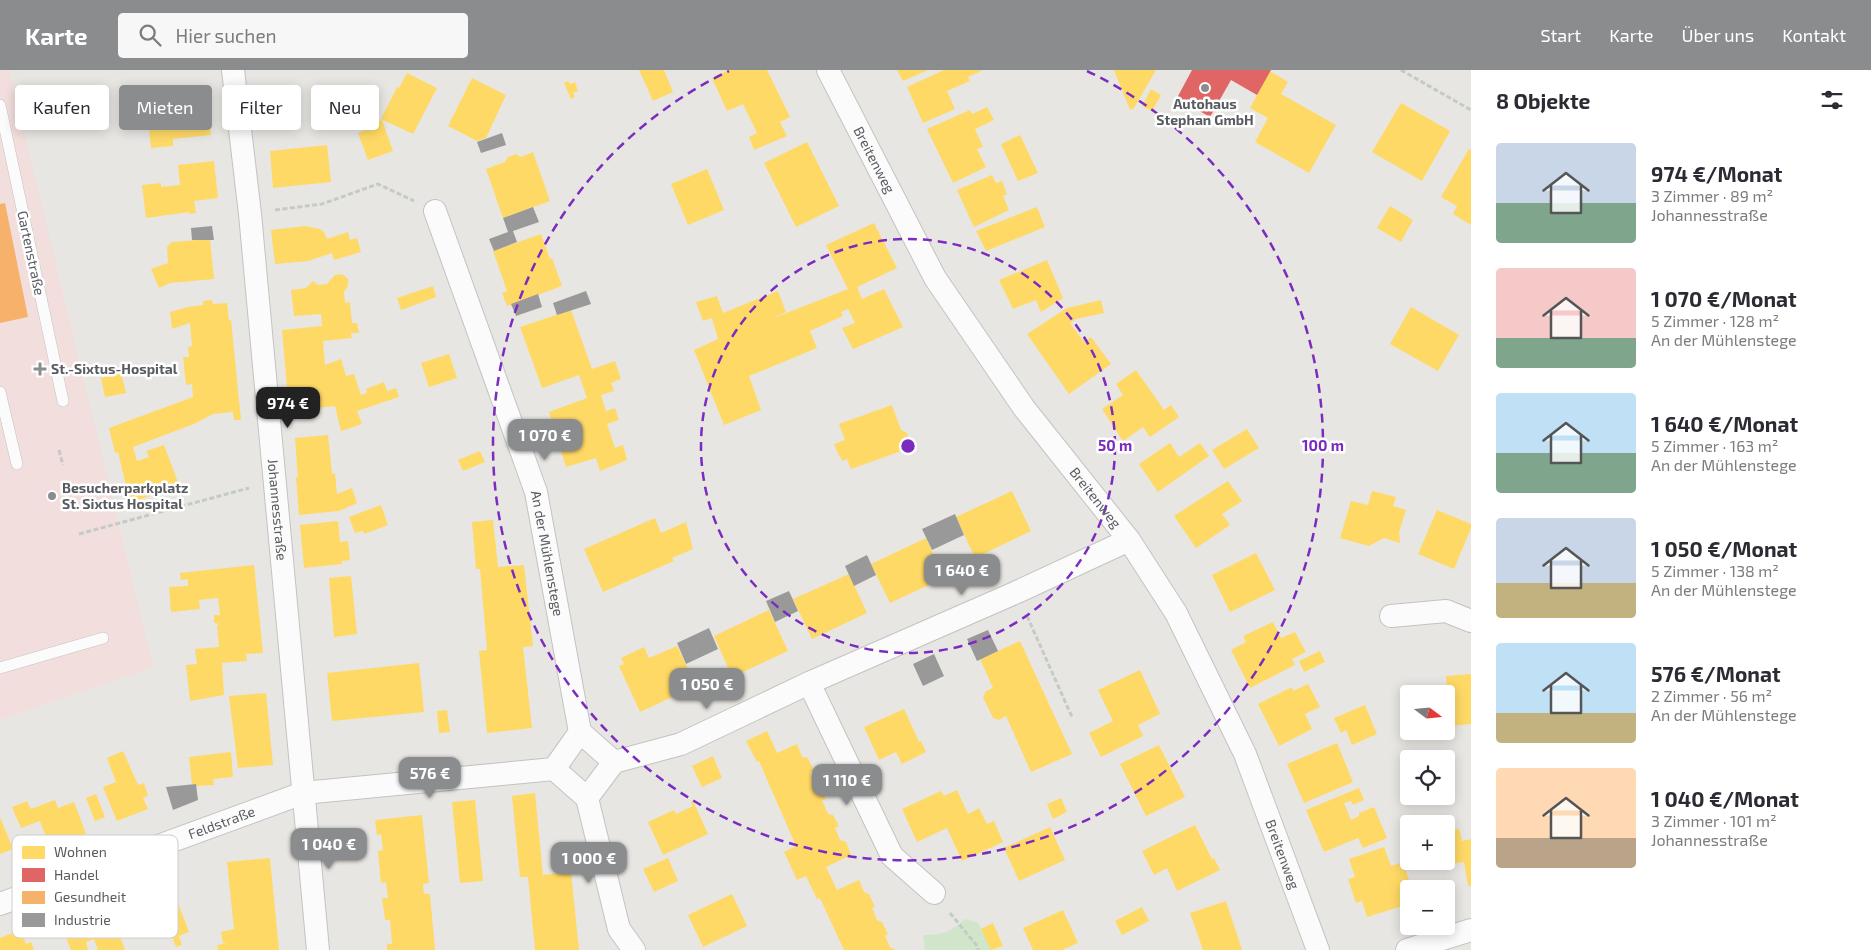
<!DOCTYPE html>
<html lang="de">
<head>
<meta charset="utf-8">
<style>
  :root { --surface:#fff; --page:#f7f7f7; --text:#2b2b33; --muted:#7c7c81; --accent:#8a8c8e }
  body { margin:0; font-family:"Exo 2",sans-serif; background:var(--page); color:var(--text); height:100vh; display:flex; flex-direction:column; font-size:19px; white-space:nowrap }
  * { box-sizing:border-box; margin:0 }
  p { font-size:16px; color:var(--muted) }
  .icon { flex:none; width:28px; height:28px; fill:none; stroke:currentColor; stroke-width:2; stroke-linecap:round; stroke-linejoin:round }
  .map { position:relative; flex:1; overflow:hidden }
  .side { display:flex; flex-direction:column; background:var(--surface); width:400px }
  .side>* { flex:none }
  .guide { position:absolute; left:15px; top:15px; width:475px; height:45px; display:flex; gap:10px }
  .needle { width:32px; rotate:106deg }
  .controls { position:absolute; left:1400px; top:615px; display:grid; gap:10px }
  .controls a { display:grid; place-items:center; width:55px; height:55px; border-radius:5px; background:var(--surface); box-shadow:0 2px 12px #0003; font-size:25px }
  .price { position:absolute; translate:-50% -42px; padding:0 11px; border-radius:10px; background:var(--accent); color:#fff; font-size:16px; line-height:32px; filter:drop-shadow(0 1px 2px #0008) }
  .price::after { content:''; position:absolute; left:50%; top:30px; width:15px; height:11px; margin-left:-8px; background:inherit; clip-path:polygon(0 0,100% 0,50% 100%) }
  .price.on { background:#222; color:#fff }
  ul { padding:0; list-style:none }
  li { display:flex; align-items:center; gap:15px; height:125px; padding:0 25px }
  li span { display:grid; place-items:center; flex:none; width:140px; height:100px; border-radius:5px; color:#555 }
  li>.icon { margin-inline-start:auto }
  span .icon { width:60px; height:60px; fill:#fffc; stroke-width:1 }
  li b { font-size:21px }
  h2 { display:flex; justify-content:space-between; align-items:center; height:60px; padding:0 25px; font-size:21px }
  .tag { padding:0 18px; border-radius:5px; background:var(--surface); box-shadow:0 2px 12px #0003; font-size:18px; line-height:45px }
  .tag.on { background:var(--accent); color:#fff }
  header { display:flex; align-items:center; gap:30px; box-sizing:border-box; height:70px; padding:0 25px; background:var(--accent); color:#fff }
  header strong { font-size:24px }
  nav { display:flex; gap:28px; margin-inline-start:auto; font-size:18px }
  .search { width:350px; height:45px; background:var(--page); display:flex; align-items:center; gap:12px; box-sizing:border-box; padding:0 18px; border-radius:5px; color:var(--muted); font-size:19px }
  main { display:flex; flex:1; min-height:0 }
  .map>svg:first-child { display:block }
</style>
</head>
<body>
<header>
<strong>Karte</strong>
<div class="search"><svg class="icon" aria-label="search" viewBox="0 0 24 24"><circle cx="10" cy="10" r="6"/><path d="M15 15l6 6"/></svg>Hier suchen</div>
<nav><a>Start</a><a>Karte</a><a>Über uns</a><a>Kontakt</a></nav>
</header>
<main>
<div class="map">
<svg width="1471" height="880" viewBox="0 0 1471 880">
  <rect width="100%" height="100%" fill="#e8e6e2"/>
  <path fill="#f2dedc" d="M0,0H9L153,597L0,650Z"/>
  <path fill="#d1e5cb" d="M965,849L978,853L992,880H925L923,865C943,865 950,862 965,849Z"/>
  <g fill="#ffd966">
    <path d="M639,0H664L673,22L653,31Z"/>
    <path d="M729,0H767L790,47L780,52L787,66L754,80L749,67L757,63L743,34L727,41L712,8Z"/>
    <path d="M897,0H928L903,11Z"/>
    <path d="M944,0H983L968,7L970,11L947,21L955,39L923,53L907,17Z"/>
    <path d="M1114,0H1156L1134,38L1130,40Z"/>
    <path d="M1270,1L1288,12L1281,24L1336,55L1309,103L1255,72L1268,48L1250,38Z"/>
    <path d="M407,3L437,18L413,64L381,49L397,17L399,18Z"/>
    <path d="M472,8L506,25L486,68L477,71L448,56Z"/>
    <path d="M568,11L570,14L575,12L578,21L573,23L575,27L571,29L564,13Z"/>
    <path d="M207,19L211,65L173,69V76L151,78L148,48L169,46L166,23Z"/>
    <path d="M1151,19L1161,25L1152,41L1142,36Z"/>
    <path d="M1401,33L1450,61L1422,111L1372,82Z"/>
    <path d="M987,37L994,50L975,59L983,77L977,79L986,97L953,113L927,59L970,40L972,44Z"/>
    <path d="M382,50L393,81L368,90L358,63L370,58L369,55Z"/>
    <path d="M1020,65L1038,103L1018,111L1001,74Z"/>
    <path d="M807,72L839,136L796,157L764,93Z"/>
    <path d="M327,75L331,112L273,118L270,81Z"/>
    <path d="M1469,79L1471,80V155L1453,144L1457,136L1441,127Z"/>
    <path d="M533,82L550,131L503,148L486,99L505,92L508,87L516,84L521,87Z"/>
    <path d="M214,91L218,128L194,131L196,143L189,144V142L146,148L142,115L161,113V117L180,115L178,95Z"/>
    <path d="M707,99L724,140L688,155L671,114Z"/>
    <path d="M992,105L996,113L1002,111L1007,124L1003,126L1009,140L974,157L957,120Z"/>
    <path d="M1390,136L1413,150L1401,172L1377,158Z"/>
    <path d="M1037,137L1045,157L986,181L976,161Z"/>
    <path d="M874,153L897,198L857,217L862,229L884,219L903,257L853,279L842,258L855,253L848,239L841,242L843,246L810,261L817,278L749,306L761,340L724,355L694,280L718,269L712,248L703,251L696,232L717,226L723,243L778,221L786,242L771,249L848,219L826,175Z"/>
    <path d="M305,156L320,159L324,162L327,169L348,162L350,170L357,168L361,182L334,190L332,183L308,191L275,194L271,160Z"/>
    <path d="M541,164L550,189L552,188L562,216L507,236L502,223L507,221L493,181Z"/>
    <path d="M210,169L214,209L170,213L159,218L151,199L168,193L167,177L172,172Z"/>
    <path d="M1047,190L1063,228L1041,242L1036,230L1013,239L999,210Z"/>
    <path d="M342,204L348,209V216L344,222L345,233L350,232L352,253H357L359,263H351L352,268L323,271L325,295L341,289L346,306L354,304L361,325L367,323L366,319L384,312L387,321L396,318L399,327L357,341L362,354L341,361L335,336L289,341L282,260L322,256L321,244L294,246L291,220L306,218L313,211L318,215L327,214L335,205Z"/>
    <path d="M433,216L436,227L401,240L397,228Z"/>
    <path d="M212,230L213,234L227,233L229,250H231L241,350H234L233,342L213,344L194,354L133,377L137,391L149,387L146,381L164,375L179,415L130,433L118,382L115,383L109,358L193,327L192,314L186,315L183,287H189L188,277L192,276L190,253L172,259L170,242L188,237L203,235V231Z"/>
    <path d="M1101,230L1104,243L1076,249L1070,253L1084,272L1091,267L1111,294L1069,324L1027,264L1067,238Z"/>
    <path d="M1411,237L1459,265L1438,301L1390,274Z"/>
    <path d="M571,240L592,299L615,291L621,309L611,313L614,321L601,325L606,341L615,338L619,350L607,354L615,378L623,375L627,390L600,401L596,388L566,397L549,342L587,328L579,305L542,318L520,257Z"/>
    <path d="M449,284L457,308L429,317L421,293Z"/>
    <path d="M1136,300L1164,340L1171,335L1179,347L1150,367L1143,357L1123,371L1102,339L1123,325L1116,314Z"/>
    <path d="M121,303L126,323L105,327L101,308Z"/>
    <path d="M892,335L901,360L907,363L910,372L907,379L851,399L847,389L842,391L840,386H839L834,374L845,370L839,354Z"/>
    <path d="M1247,359L1259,378L1224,399L1212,380Z"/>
    <path d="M328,365L332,404L335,403L337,424L352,418L357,433L339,441L299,445L296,407H298L295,368Z"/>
    <path d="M1170,373L1179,387L1200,373L1209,386L1158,422L1139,394Z"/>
    <path d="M480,381L485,392L463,401L458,390Z"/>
    <path d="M1228,411L1242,431L1222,444L1230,455L1196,478L1174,446Z"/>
    <path d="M1012,421L1031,461L975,488L956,447Z"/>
    <path d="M1372,421L1396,427L1393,436L1406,440L1399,462L1400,473L1384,468L1369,476L1340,468L1351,431L1368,435Z"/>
    <path d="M381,435L388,455L364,464L363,461L355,463L349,447Z"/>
    <path d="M1437,440L1471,454V458L1454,499L1418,484Z"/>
    <path d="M655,448L661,463L686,452L693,479L672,488L674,491L603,522L584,479Z"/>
    <path d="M493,450L498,497L524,495L533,576L523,577L532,658L487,663L479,581L487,580L480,499H476L472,452Z"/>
    <path d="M338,451L340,472L348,471L350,490L342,491V494L304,498L300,455Z"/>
    <path d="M926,468L944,508L890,533L871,494Z"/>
    <path d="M1256,483L1275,520L1230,542L1212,505Z"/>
    <path d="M254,495L263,583L246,584L247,591L222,593L224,625L190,631L186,595L197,594L195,579L219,577L217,555L220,554L214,553V545H220L218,528L199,530L200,539L171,542L169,517L188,516V509L181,510L180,503Z"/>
    <path d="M849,504L867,543L812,569L793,529Z"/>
    <path d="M351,506L357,564L334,567L329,508Z"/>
    <path d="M769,540L788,581L732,607L714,566Z"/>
    <path d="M1273,552L1281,568L1295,562L1306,582L1292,589L1295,595L1250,618L1231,580L1246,572L1243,566Z"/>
    <path d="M1020,571L1072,684L1031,702L1006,646L999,650L993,648L983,627L986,621L993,618L980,589Z"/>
    <path d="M677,576L696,616L640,642L619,596L624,594L621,588L644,577L649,588Z"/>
    <path d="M1320,581L1325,592L1304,602L1299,591Z"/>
    <path d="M419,593L424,642L332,651L327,603Z"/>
    <path d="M1140,600L1160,644L1138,655L1143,666L1101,687L1089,663L1113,651L1098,620Z"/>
    <path d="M1471,604V654L1450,656L1446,606Z"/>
    <path d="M1308,614L1320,637L1305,644L1312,659L1279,676L1258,634L1292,617L1293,621Z"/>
    <path d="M266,623L273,695L238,698L229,626Z"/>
    <path d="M1365,635L1377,664L1352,675L1346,660L1341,663L1334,648Z"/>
    <path d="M904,639L919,672L921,671L926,682L902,694L896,682L879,690L864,657Z"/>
    <path d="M447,640L450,662L439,663L437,641Z"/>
    <path d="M767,661L777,683L797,674L802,687L808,688L814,701L810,702L815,715L821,717L826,729L822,730L828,744L833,745L839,756L835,758L840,770L846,772L851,785L826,797L837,820L859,810L864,822L869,824L875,837L872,838L877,850L882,852L888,864L885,866L890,877L896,880H844L820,828L817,829L806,806L797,810L784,782L796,776L759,691L757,692L746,671Z"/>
    <path d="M1337,673L1353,712L1304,733L1287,694Z"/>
    <path d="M1159,675L1185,727L1146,746L1120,694Z"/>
    <path d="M123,681L138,715L144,713L148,726L143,728L148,739L117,751L103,717L116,712L107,688Z"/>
    <path d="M231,682L233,707L213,709L214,715L196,716V714H192L189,687Z"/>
    <path d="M713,686L722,708L702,717L692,696Z"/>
    <path d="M1359,718L1364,730L1353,735L1351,731L1344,733L1351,750L1359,746V743L1374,737L1387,768L1363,778L1358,768L1324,782L1306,740Z"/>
    <path d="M957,720L968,744L979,738L987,754L994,751L1003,772L962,791L947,758L917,772L902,739L941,721L944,726Z"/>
    <path d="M535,723L543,805L571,802L579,880H535L528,807H520L512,726Z"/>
    <path d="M96,724L105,747L95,751L86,728Z"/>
    <path d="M1061,728L1067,742L1053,749L1047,734Z"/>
    <path d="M55,730L58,738L74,732L86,764L50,777L40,751L21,758L12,737L27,731L31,739Z"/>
    <path d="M475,730L483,811L460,813L452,732Z"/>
    <path d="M693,731L708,764L663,785L648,752L674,740L676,744L693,736L691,732Z"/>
    <path d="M422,745L429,813L423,814L424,824H430L435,880H387V874H392L390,850H385L382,828H388L386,812L381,813L378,781L383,780L381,764L377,765L375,750Z"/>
    <path d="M0,747L13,779L0,784Z"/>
    <path d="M1195,755L1212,789L1214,788L1220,800L1177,821L1167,798L1154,805L1142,781Z"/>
    <path d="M1050,757L1065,790L1019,811L1004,778Z"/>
    <path d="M1459,759L1462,771L1471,769V816H1468L1464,792L1450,794L1446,775V761Z"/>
    <path d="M1384,777L1391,796L1403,792L1411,816L1404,818L1409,834L1367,847L1362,831L1356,833L1348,809L1355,807L1349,789Z"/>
    <path d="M270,788L279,880H218L217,875L228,873H223L221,862L234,859L227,792Z"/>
    <path d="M668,788L678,811L654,822L643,799Z"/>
    <path d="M167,804L189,862L179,866L182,875L176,877L164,846L147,852L133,817Z"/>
    <path d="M732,824L747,856L703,877L688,845Z"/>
    <path d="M1226,831L1242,880H1203L1190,843Z"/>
    <path d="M90,834L93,841L108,835L125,880H98L94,869L86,872L88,880H71L58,846Z"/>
    <path d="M1142,837L1149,851L1122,865L1115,851Z"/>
    <path d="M1063,840L1078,873L1062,880H1033L1023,858Z"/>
    <path d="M993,853L1003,876L991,880L981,859Z"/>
    <path d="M20,860L26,874L31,872L34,880H0V868Z"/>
  </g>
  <path fill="#e06666" d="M1192,0H1271L1257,25L1231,10L1210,47L1177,28Z"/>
  <path fill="#f6b26b" d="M5,133L28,247L0,253V134Z"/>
  <g fill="#999">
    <path d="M502,63L506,75L481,83L477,72Z"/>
    <path d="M533,137L539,152L513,161L517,172L494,181L489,169L508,162L503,148Z"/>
    <path d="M212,156L214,170H192L191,158Z"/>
    <path d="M586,221L591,234L557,245L553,233Z"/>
    <path d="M538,224L542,237L516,246L511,234Z"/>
    <path d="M955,444L964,465L932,480L922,459Z"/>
    <path d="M867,485L876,505L854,516L845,496Z"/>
    <path d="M789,521L798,541L775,552L766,531Z"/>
    <path d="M709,558L718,579L686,594L677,573Z"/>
    <path d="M988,560L998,581L977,591L967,569Z"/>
    <path d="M934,584L944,606L923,616L913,594Z"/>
    <path d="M196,714L198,730L173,740L166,717Z"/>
  </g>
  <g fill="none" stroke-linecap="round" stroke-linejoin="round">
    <defs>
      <g id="lane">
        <path d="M0,35L63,331"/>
        <path d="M0,322L17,394"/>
        <path d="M0,598L103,568"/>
      </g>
      <g id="street">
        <path id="s1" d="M233,0L250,144L318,880"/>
        <path id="s2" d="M828,0L935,208L1024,338L1129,470L1176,543L1245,684L1318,880"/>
        <path id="s3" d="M435,141L536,422L580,662"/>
        <path d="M1391,546L1446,541L1471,551"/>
        <path d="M809,613L892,786L934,823"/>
        <path d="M614,692L681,674L809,613L1017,522L1129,470"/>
        <path d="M587,728L619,859L634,880"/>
        <path id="s4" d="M0,834L303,723L554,699L587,728L614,692L580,662L554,699"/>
        <path d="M1407,880L1471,860"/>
      </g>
    </defs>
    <use href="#lane" stroke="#c3c3c2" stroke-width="12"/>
    <use href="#street" stroke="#c3c3c2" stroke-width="24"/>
    <g stroke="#c4cac5" stroke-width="3" stroke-dasharray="5 2.5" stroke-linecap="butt">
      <path d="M1401,0L1471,40"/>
      <path d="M275,140L322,134L378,114L414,131"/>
      <path d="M59,380L63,395"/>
      <path d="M79,464L249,418"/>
      <path d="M1027,546L1072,647"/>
      <path d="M950,843L978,877V880"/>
    </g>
    <use href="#lane" stroke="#fcfbfb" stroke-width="11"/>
    <use href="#street" stroke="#fcfbfb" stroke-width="22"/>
  </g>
  <g fill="none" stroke="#7b2cbf" stroke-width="2.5" stroke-dasharray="9 6">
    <circle cx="908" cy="376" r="207"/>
    <path d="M1087 1A415 415 0 1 1 729 1"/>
  </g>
  <g fill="#8a8c8e" stroke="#fff" stroke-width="2">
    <circle cx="1205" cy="18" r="5"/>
    <path d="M37.5 291.5h5v5h5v5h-5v5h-5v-5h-5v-5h5z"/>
    <circle cx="52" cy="426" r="5"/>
  </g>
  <g text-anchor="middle" stroke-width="5" stroke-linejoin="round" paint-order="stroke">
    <g font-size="14" font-weight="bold" fill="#585c60" stroke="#fff" text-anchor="start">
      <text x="1205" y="39" text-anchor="middle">Autohaus<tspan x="1205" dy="16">Stephan GmbH</tspan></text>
      <text x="51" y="304">St.-Sixtus-Hospital</text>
      <text x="62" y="423">Besucherparkplatz<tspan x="62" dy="16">St. Sixtus Hospital</tspan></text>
    </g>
    <g font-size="14" fill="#585c60" stroke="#fff">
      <text dy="5" stroke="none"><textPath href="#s2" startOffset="101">Breitenweg</textPath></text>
      <text transform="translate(31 183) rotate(78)" y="5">Gartenstraße</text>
      <text dy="5" stroke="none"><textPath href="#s2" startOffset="506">Breitenweg</textPath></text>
      <text dy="5" stroke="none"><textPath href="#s1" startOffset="442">Johannesstraße</textPath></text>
      <text dy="5" stroke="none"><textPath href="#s3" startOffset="361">An der Mühlenstege</textPath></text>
      <text dy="5" stroke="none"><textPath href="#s4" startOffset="236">Feldstraße</textPath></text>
      <text dy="5" stroke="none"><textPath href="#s2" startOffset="911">Breitenweg</textPath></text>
    </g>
  </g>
  <rect x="12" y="765" width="166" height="103" rx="8" fill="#fff" stroke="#cdcecf" stroke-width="1"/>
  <rect x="22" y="776" width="23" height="13" fill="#ffd966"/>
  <rect x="22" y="798" width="23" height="14" fill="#e06666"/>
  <rect x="22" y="821" width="23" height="13" fill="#f6b26b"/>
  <rect x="22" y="843" width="23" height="14" fill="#999"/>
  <g font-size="14" fill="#585c60">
    <text x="54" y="787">Wohnen</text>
    <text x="54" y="810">Handel</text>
    <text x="54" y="832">Gesundheit</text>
    <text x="54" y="855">Industrie</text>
  </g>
  <circle cx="908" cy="376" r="8" fill="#7b2cbf" stroke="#fff" stroke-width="2.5"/>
  <g font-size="15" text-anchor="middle" font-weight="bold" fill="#7b2cbf" stroke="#fff" stroke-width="5" stroke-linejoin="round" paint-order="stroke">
    <text x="1115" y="381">50 m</text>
    <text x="1323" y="381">100 m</text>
  </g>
</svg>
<div class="controls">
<a><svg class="needle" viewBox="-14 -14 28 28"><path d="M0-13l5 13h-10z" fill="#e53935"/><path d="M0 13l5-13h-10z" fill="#7c7c81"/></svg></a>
<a><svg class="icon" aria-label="locate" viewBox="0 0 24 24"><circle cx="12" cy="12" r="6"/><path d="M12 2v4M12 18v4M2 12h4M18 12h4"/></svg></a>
<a>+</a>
<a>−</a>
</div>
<b class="price on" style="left:288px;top:359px">974 €</b>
<b class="price" style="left:545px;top:391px">1 070 €</b>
<b class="price" style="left:962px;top:526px">1 640 €</b>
<b class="price" style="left:707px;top:640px">1 050 €</b>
<b class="price" style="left:430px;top:729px">576 €</b>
<b class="price" style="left:847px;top:736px">1 110 €</b>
<b class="price" style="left:329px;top:800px">1 040 €</b>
<b class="price" style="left:589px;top:814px">1 000 €</b>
<div class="guide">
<a class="tag">Kaufen</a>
<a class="tag on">Mieten</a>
<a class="tag">Filter</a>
<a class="tag">Neu</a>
</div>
</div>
<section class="side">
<h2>8 Objekte<svg class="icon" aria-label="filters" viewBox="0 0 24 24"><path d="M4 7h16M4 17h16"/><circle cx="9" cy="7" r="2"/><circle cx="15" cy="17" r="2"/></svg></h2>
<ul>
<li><span style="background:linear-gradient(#c9d6e8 60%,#7fa58c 0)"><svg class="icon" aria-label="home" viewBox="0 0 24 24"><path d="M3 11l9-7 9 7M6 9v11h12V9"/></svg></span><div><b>974 €/Monat</b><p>3 Zimmer · 89 m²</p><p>Johannesstraße</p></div></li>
<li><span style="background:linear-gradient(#f6c9c9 70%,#7fa58c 0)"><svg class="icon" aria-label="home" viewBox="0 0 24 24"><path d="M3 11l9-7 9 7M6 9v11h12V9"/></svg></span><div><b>1 070 €/Monat</b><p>5 Zimmer · 128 m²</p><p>An der Mühlenstege</p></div></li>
<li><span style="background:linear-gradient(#bfe0f5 60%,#7fa58c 0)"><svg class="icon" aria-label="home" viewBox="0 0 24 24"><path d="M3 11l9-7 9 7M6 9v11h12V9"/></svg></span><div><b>1 640 €/Monat</b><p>5 Zimmer · 163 m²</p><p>An der Mühlenstege</p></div></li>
<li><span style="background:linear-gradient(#c9d6e8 65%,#c2b280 0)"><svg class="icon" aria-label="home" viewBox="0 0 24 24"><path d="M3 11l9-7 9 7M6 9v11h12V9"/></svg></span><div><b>1 050 €/Monat</b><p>5 Zimmer · 138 m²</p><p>An der Mühlenstege</p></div></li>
<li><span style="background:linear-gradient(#bfe0f5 70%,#c2b280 0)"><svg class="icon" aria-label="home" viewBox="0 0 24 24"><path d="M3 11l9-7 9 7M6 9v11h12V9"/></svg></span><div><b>576 €/Monat</b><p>2 Zimmer · 56 m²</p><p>An der Mühlenstege</p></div></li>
<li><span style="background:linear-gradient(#ffd9b3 70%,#b9a48a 0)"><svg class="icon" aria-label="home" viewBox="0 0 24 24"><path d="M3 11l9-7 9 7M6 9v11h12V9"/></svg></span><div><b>1 040 €/Monat</b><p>3 Zimmer · 101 m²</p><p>Johannesstraße</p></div></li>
</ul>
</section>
</main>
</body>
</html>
